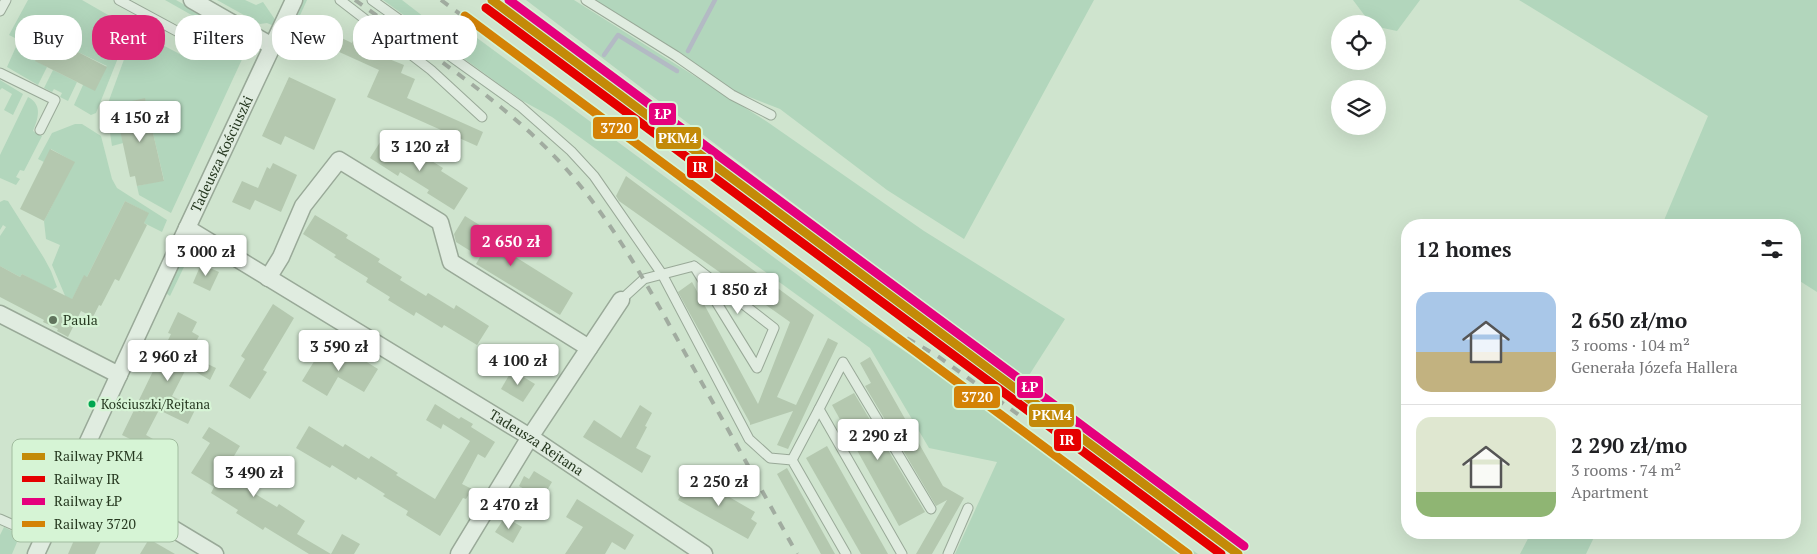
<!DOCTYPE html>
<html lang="en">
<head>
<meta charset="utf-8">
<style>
  :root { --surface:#fff; --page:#f2f2f2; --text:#202124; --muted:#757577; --line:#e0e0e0; --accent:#db2777 }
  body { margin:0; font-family:"PT Serif",serif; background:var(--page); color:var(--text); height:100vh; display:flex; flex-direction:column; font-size:19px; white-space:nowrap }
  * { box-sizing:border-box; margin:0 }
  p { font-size:16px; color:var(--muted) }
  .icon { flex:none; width:28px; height:28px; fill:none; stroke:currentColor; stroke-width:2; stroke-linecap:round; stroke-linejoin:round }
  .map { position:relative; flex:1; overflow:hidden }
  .panel { position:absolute; left:1401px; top:219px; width:400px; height:320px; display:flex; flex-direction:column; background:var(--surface); border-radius:20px; box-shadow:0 5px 20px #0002 }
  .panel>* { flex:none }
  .banner { position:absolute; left:15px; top:15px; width:475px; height:45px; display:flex; gap:10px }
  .controls { position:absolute; left:1331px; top:15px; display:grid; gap:10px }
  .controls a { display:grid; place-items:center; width:55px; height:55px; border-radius:50%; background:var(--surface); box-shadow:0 5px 20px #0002; font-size:25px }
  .price { position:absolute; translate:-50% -42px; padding:0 11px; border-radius:5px; background:#fff; color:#222; font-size:16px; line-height:32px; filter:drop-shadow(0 1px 2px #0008) }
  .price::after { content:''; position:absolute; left:50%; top:30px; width:15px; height:11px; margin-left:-8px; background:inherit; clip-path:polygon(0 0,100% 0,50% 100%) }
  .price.active { background:var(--accent); color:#fff }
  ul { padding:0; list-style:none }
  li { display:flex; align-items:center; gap:15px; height:125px; padding:0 15px }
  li+li { border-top:1px solid var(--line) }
  li span { display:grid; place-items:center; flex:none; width:140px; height:100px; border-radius:15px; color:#555 }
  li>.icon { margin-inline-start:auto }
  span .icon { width:60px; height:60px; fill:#fffc; stroke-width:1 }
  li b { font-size:21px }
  h2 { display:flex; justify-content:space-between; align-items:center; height:60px; padding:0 15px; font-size:21px }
  .tag { padding:0 18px; border-radius:20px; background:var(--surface); box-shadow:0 5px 20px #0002; font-size:18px; line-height:45px }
  .tag.active { background:var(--accent); color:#fff }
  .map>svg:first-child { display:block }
</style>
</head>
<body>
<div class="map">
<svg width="1817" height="554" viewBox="0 0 1817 554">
  <rect width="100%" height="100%" fill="#cfe4ce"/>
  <g fill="#b2d6bc">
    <path d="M28,0H82L129,27L126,38L96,113L91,115L74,105L83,85L107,66L47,37L35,60L47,67L38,85L7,67L19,40L9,35Z"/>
    <path d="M165,0H176L250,42L171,213L139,195L137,186L164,180L145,99L119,104L121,115L106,118L104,114L126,54L142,59L155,41L191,60L211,26Z"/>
    <path d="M217,0H245L256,5L263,2L276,21L274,26L267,23L260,24Z"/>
    <path d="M303,0H307L286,46L282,43Z"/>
    <path d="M383,0H402L463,47L473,35L864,324L1015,425L1198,554H955L997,462L929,448L870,348L552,117L521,100Z"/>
    <path d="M526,0H574L766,121L924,231L1065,319L1026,380Z"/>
    <path d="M594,0H1094L964,239L887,190L780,109L734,91Z"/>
    <path d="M1353,0H1420L1397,31L1378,27V24H1371Z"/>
    <path d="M1519,0H1817V292L1795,278V225H1662L1708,116Z"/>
    <path d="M53,70L77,82L68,101L60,97L62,93L54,89L52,92L44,88Z"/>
    <path d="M0,80L23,94L13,115L4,110L12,94L2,88L0,90Z"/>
    <path d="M28,97C43,105 38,119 33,131L42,136L24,171L20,170L16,177L20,179L16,185L0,178V155Z"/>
    <path d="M123,122L127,142L112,146L109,126Z"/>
    <path d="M75,124H82L101,136L112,179L117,188L167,220L162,232L144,223L148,213L125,201L87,277L84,276L69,305L52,265L60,245L46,239L44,221L74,162L51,149L44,162L38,159L52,133Z"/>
    <path d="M4,200L8,201L44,258L51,271L57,287L52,290L22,274L20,277L0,266V236L6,227L3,225L0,230V202Z"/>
    <path d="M195,244L170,296L166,293L187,249Z"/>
    <path d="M4,527L20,535L12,554H0V535Z"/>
    <path d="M1531,533V532L1596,533L1586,554H1520Z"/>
  </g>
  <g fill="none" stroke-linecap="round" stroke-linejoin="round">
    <g stroke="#b3bac4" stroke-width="4.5">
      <path d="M688,51L715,0"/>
      <path d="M604,55L618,35L677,71"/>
    </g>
  </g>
  <g fill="#b4c8af">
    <path d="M314,18L332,27L329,32L352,43L357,31L387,44L394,49L389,59L404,65L401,73L415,79L407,98L483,132L477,146L367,97L379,70L326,46L320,58L302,48L311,32L308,30Z"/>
    <path d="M47,36L107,67L95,91L35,61Z"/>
    <path d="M289,77L336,99L314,150L285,136L281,145L262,136Z"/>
    <path d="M145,98L164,181L137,186L135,176L130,177L117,116L121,115L119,104Z"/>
    <path d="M384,136L412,154L414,150L443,168L441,171L468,188L454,210L427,193L429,190L400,172L398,176L370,158Z"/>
    <path d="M50,149L75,162L44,221L20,209Z"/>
    <path d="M273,163L297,175L281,212L255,200L250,210L232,202L242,181L258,188L267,167L270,169Z"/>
    <path d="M626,176L814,315L777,397L796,405L828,338L838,343L788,449L777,445L793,411L750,425V423L678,292L692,282L758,404L790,322L619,201L616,196Z"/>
    <path d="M125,201L149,213L144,223L147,225L119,281L115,279L101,306L99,305L93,317L81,311L68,337L57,331L58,329L43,322L44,320L0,297V266L20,277L22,274L72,299L84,275L87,277Z"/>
    <path d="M315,215L348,235L346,238L380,259L378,262L402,277L400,280L426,296L428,293L454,309L456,305L489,326L477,345L444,325L442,328L416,312L414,316L388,300L390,297L366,282L368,278L334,257L336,255L303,234Z"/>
    <path d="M465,216L494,234L490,241L573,293L560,315L476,264L480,257L456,242L454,234Z"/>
    <path d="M201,264L219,272L210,291L193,283Z"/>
    <path d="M273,304L294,318L263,370L267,372L250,399L229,386L245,359L241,356Z"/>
    <path d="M178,312L197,322L192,332L199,336L189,355L216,368L210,380L187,367L172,396L196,408L188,424L159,410L146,435L153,439L148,448L122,435L171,334L168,333Z"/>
    <path d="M321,350L343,362L349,351L378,369L364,392L338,377L327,396L302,381Z"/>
    <path d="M870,357L943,486L964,498L932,554H916L947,500L936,506L865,386L871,383L860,363Z"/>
    <path d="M512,370L535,384L523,402L501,389Z"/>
    <path d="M854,393L925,512L899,526L832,405Z"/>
    <path d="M435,404L459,419L461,417L473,424L471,427L495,442L485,458L478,454L462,484L472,489L466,499L463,498L440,536L406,515L408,511L383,496L385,494L358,477L356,480L332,465L330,468L296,448L309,426L343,447L345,444L369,459L371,456L398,473L396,475L435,499L470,441L443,424L441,429L426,420Z"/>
    <path d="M640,405L652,413L645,426L647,427L636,448L651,456L642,473L583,437L594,420L621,438Z"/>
    <path d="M209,427L240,446L225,471L252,487L250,491L277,507L279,504L305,521L297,534L331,554L342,534L360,544L354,554H309L265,527L263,530L236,513L238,510L211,493L214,487L191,473L210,443L202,438Z"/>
    <path d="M827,446L888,554H861L806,458Z"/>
    <path d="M787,468L835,554H821L777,474Z"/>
    <path d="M534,471L552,482L542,499L519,486L524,476L529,479Z"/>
    <path d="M693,476L755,512L751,519L757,523L748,539L678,500Z"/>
    <path d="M577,499L634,535L625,550L612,542L605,554H565L583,527L566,517Z"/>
    <path d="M89,501L109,511L98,535L103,537L95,554H68L82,522L80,521Z"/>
    <path d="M505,517L522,527L513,543L495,532Z"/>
    <path d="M149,539L175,554H140Z"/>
  </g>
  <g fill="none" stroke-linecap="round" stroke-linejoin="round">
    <defs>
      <g id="service">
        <path d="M119,0L195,41"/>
        <path d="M340,0L431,70L482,117"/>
        <path d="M372,0L520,106L571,151L594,176L662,274L749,439L770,458L792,460L846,554"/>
        <path d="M586,0L676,56L732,95L771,115"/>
        <path d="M0,11L6,0"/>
        <path d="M0,73L55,100L40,130"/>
        <path d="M621,300L644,279L694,266L757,368L774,328L694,266"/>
        <path d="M819,409L843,362L931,509"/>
        <path d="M792,460L819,409L902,554"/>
        <path d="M0,519L43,538"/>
        <path d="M948,554L968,508"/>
      </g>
      <g id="minor">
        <path d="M192,0L272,46"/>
        <path id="s1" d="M187,228L530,437L704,554"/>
        <path d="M268,278L281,257L303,206L339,160L440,222L451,262L589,348"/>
        <path d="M0,314L119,375"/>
        <path d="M73,472L97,483L215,554"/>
        <path id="s2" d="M36,554L187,228L294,0"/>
        <path d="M459,554L530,437L621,300"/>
      </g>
    </defs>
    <use href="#service" stroke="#99a998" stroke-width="11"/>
    <use href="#minor" stroke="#99a998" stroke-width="19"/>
    <use href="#service" stroke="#e0ece0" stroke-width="9"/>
    <use href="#minor" stroke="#e0ece0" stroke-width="16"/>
    <g stroke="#a1aca0" stroke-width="4" stroke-dasharray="9 9" stroke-linecap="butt">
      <path d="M355,0C429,54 515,108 574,178C619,232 651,292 685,353C723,420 760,487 797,554"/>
      <path d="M441,0L837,294L857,309L939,357L1023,418"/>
    </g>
    <defs>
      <path id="rail-1" d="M492,0L1238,554"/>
      <path id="rail-2" d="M486,8L1221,554"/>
      <path id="rail-3" d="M509,0L1244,546"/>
      <path id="rail-4" d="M465,16L1188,554"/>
    </defs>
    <use href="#rail-1" stroke="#d6f4d5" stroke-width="12"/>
    <use href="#rail-2" stroke="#d6f4d5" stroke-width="12"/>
    <use href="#rail-3" stroke="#d6f4d5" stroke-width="12"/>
    <use href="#rail-4" stroke="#d6f4d5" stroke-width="12"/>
    <use href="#rail-1" stroke="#c38a08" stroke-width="9"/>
    <use href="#rail-2" stroke="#e50000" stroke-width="9"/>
    <use href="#rail-3" stroke="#e5007d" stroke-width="9"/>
    <use href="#rail-4" stroke="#d48206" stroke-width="9"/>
  </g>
  <circle fill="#61745d" stroke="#d6f4d5" stroke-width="2" cx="53" cy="320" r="5"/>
  <circle fill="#00a651" stroke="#d6f4d5" stroke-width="2" cx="92" cy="404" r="4.5"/>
  <g text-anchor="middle" stroke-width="4.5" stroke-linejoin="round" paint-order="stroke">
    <g font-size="13" fill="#263820" stroke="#d6f4d5" text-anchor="start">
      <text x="101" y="409">Kościuszki/Rejtana</text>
    </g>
    <g font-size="14" fill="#263820" stroke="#d6f4d5">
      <text dy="5" stroke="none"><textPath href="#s2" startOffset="441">Tadeusza Kościuszki</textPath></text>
      <text dy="5" stroke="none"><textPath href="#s1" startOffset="410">Tadeusza Rejtana</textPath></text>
    </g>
    <g font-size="14" fill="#263820" stroke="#d6f4d5" text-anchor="start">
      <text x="63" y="325">Paula</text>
    </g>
  </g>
  <rect x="12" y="439" width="166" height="103" rx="8" fill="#d6f4d5" stroke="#a1bc9f" stroke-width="1"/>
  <rect x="22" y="453" width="23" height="7" fill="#c38a08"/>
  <rect x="22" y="476" width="23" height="6" fill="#e50000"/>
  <rect x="22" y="498" width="23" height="7" fill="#e5007d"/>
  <rect x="22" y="521" width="23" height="6" fill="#d48206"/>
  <g font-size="14" fill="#263820">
    <text x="54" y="461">Railway PKM4</text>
    <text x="54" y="484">Railway IR</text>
    <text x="54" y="506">Railway ŁP</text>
    <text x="54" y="529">Railway 3720</text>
  </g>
  <g stroke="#d6f4d5" stroke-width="2">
    <rect x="648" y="102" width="29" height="24" rx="5" fill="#e5007d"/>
    <rect x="592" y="116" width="47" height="24" rx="5" fill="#d48206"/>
    <rect x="655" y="126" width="47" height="24" rx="5" fill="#c38a08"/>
    <rect x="686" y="155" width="28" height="24" rx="5" fill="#e50000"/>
    <rect x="1016" y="375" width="28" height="24" rx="5" fill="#e5007d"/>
    <rect x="953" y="385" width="48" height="24" rx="5" fill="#d48206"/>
    <rect x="1028" y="403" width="47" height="25" rx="5" fill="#c38a08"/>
    <rect x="1053" y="428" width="29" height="24" rx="5" fill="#e50000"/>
  </g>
  <g font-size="14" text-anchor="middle" font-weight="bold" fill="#fff">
    <text x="663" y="119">ŁP</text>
    <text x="616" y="133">3720</text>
    <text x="678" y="143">PKM4</text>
    <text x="700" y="172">IR</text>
    <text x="1030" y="392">ŁP</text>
    <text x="977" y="402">3720</text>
    <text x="1052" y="420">PKM4</text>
    <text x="1067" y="445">IR</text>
  </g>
</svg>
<div class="controls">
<a><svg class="icon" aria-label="locate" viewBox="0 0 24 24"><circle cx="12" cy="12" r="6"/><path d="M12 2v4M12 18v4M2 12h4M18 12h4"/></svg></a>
<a><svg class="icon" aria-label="layers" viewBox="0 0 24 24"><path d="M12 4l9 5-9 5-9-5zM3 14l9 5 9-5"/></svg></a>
</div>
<b class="price" style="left:140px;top:143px">4 150 zł</b>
<b class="price" style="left:420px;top:172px">3 120 zł</b>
<b class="price active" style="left:511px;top:267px">2 650 zł</b>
<b class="price" style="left:206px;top:277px">3 000 zł</b>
<b class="price" style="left:738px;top:315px">1 850 zł</b>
<b class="price" style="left:339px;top:372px">3 590 zł</b>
<b class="price" style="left:168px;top:382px">2 960 zł</b>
<b class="price" style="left:518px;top:386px">4 100 zł</b>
<b class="price" style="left:878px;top:461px">2 290 zł</b>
<b class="price" style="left:254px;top:498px">3 490 zł</b>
<b class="price" style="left:719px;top:507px">2 250 zł</b>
<b class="price" style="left:509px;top:530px">2 470 zł</b>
<div class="banner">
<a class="tag">Buy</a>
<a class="tag active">Rent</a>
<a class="tag">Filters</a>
<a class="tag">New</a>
<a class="tag">Apartment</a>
</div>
<section class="panel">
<h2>12 homes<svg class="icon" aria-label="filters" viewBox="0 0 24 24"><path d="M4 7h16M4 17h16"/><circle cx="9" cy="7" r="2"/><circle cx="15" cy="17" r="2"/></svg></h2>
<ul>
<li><span style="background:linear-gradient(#a9c7e8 60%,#c2b280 0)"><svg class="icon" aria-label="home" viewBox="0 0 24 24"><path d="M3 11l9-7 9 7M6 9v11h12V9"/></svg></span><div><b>2 650 zł/mo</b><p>3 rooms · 104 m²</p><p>Generała Józefa Hallera</p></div></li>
<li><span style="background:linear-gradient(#dfe7d0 75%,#8fb573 0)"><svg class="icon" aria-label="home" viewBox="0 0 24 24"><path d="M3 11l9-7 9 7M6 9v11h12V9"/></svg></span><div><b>2 290 zł/mo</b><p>3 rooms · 74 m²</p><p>Apartment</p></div></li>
</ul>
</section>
</div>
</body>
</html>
